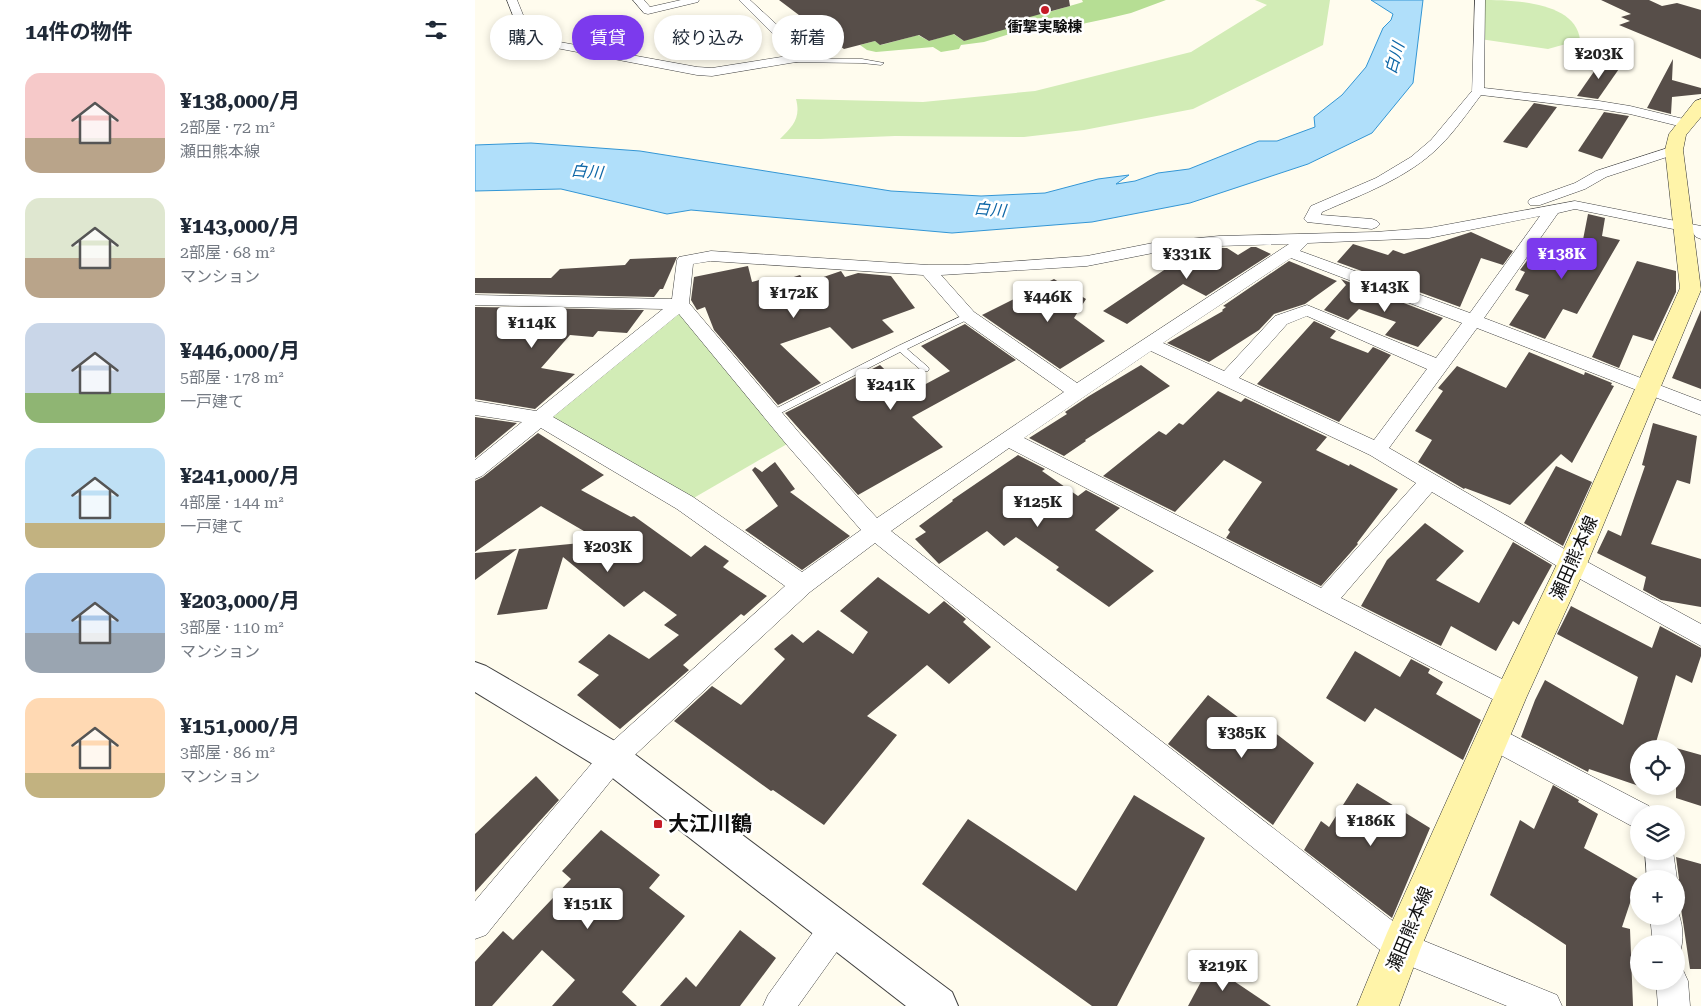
<!DOCTYPE html>
<html lang="ja">
<head>
<meta charset="utf-8">
<style>
  :root { --surface:#fff; --page:#f6f6f7; --text:#1f2937; --muted:#747a83; --accent:#7c3aed }
  body { margin:0; font-family:"Roboto Serif","Noto Sans JP",serif; background:var(--page); color:var(--text); height:100vh; display:flex; flex-direction:column; font-size:19px; white-space:nowrap }
  * { box-sizing:border-box; margin:0 }
  p { font-size:16px; color:var(--muted) }
  .icon { flex:none; width:28px; height:28px; fill:none; stroke:currentColor; stroke-width:2; stroke-linecap:round; stroke-linejoin:round }
  .map { position:relative; flex:1; overflow:hidden }
  .sheet { display:flex; flex-direction:column; background:var(--surface); width:475px }
  .sheet>* { flex:none }
  .hud { position:absolute; left:15px; top:15px; width:475px; height:45px; display:flex; gap:10px }
  .buttons { position:absolute; left:1155px; top:740px; display:grid; gap:10px }
  .buttons a { display:grid; place-items:center; width:55px; height:55px; border-radius:50%; background:var(--surface); box-shadow:0 2px 8px #0003; font-size:25px }
  .price { position:absolute; translate:-50% -42px; padding:0 11px; border-radius:5px; background:#fff; color:#222; font-size:16px; line-height:32px; filter:drop-shadow(0 1px 2px #0008) }
  .price::after { content:''; position:absolute; left:50%; top:30px; width:15px; height:11px; margin-left:-8px; background:inherit; clip-path:polygon(0 0,100% 0,50% 100%) }
  .price.current { background:var(--accent); color:#fff }
  ul { padding:0; list-style:none }
  li { display:flex; align-items:center; gap:15px; height:125px; padding:0 25px }
  li span { display:grid; place-items:center; flex:none; width:140px; height:100px; border-radius:15px; color:#555 }
  li>.icon { margin-inline-start:auto }
  span .icon { width:60px; height:60px; fill:#fffc; stroke-width:1 }
  li b { font-size:21px }
  h2 { display:flex; justify-content:space-between; align-items:center; height:60px; padding:0 25px; font-size:21px }
  .tag { padding:0 18px; border-radius:22px; background:var(--surface); box-shadow:0 2px 8px #0003; font-size:18px; line-height:45px }
  .tag.current { background:var(--accent); color:#fff }
  main { display:flex; flex:1; min-height:0 }
  .map>svg:first-child { display:block }
</style>
</head>
<body>
<main>
<section class="sheet">
<h2>14件の物件<svg class="icon" aria-label="filters" viewBox="0 0 24 24"><path d="M4 7h16M4 17h16"/><circle cx="9" cy="7" r="2"/><circle cx="15" cy="17" r="2"/></svg></h2>
<ul>
<li><span style="background:linear-gradient(#f6c9c9 65%,#b9a48a 0)"><svg class="icon" aria-label="home" viewBox="0 0 24 24"><path d="M3 11l9-7 9 7M6 9v11h12V9"/></svg></span><div><b>¥138,000/月</b><p>2部屋 · 72 m²</p><p>瀬田熊本線</p></div></li>
<li><span style="background:linear-gradient(#dfe7d0 60%,#b9a48a 0)"><svg class="icon" aria-label="home" viewBox="0 0 24 24"><path d="M3 11l9-7 9 7M6 9v11h12V9"/></svg></span><div><b>¥143,000/月</b><p>2部屋 · 68 m²</p><p>マンション</p></div></li>
<li><span style="background:linear-gradient(#c9d6e8 70%,#8fb573 0)"><svg class="icon" aria-label="home" viewBox="0 0 24 24"><path d="M3 11l9-7 9 7M6 9v11h12V9"/></svg></span><div><b>¥446,000/月</b><p>5部屋 · 178 m²</p><p>一戸建て</p></div></li>
<li><span style="background:linear-gradient(#bfe0f5 75%,#c2b280 0)"><svg class="icon" aria-label="home" viewBox="0 0 24 24"><path d="M3 11l9-7 9 7M6 9v11h12V9"/></svg></span><div><b>¥241,000/月</b><p>4部屋 · 144 m²</p><p>一戸建て</p></div></li>
<li><span style="background:linear-gradient(#a9c7e8 60%,#9aa5b1 0)"><svg class="icon" aria-label="home" viewBox="0 0 24 24"><path d="M3 11l9-7 9 7M6 9v11h12V9"/></svg></span><div><b>¥203,000/月</b><p>3部屋 · 110 m²</p><p>マンション</p></div></li>
<li><span style="background:linear-gradient(#ffd9b3 75%,#c2b280 0)"><svg class="icon" aria-label="home" viewBox="0 0 24 24"><path d="M3 11l9-7 9 7M6 9v11h12V9"/></svg></span><div><b>¥151,000/月</b><p>3部屋 · 86 m²</p><p>マンション</p></div></li>
</ul>
</section>
<div class="map">
<svg width="1226" height="1006" viewBox="0 0 1226 1006">
  <rect width="100%" height="100%" fill="#fffcee"/>
  <g fill="#d2ecb6">
    <path d="M780,0H855L848,45L718,109L609,130L549,137L420,136L345,139H305C318,126 326,118 321,99L448,102L560,91L716,52L792,5Z"/>
    <path d="M1007,0C1036,0 1101,1 1105,40L1073,49L1005,39Z"/>
    <path d="M205,304L319,440L210,503L64,418Z"/>
  </g>
  <path fill="#b6de94" d="M607,0H691L656,13L635,18L569,32H541L509,42L486,45L484,49L466,52L458,47L401,52L392,50L385,45L400,41L406,45L443,35L454,41L464,38L474,31L489,41L530,16L567,14L605,3L608,2Z"/>
  <path fill="#b0dffa" stroke="#3396d5" d="M896,0H948L938,83L897,133L833,164L715,203L617,222L477,233L216,210L192,214L86,189L0,191V145L56,143L165,151L416,191L506,196L570,193L623,179L654,175L641,184L660,181L683,173L714,169L784,141H802L840,127L839,117L867,95L891,67L908,28L916,20L918,14Z"/>
  <g fill="#574e49">
    <path d="M304,0H594L595,6L540,21L546,25L489,41L479,34L454,41L444,35L405,45L400,41L369,49Z"/>
    <path d="M1126,0H1174L1187,6L1202,3L1226,10V59L1144,25L1155,21L1146,17L1156,14Z"/>
    <path d="M1198,59L1197,80L1226,88V94L1197,97L1196,114L1172,108Z"/>
    <path d="M1127,60L1146,66L1123,99L1102,96Z"/>
    <path d="M1059,103L1082,107L1052,148L1028,142Z"/>
    <path d="M1129,112L1154,116L1127,159L1103,151Z"/>
    <path d="M1113,214L1130,218L1127,236L1145,240L1102,314L1088,309L1070,339L1034,325L1054,295L1040,290L1050,272L1045,270L1054,258L1069,264L1080,247L1105,255Z"/>
    <path d="M996,232L1038,251L1028,265L1006,258L985,307L862,262L878,244L913,255L918,250L929,254Z"/>
    <path d="M776,247H781L796,254L731,296L708,284L652,324L628,311L713,254L723,259L747,248H752L763,255Z"/>
    <path d="M202,257L188,289H185L179,297L0,293V278H76L85,269L150,265L155,259Z"/>
    <path d="M814,261L862,281L830,304L799,314L784,330L734,362L692,343L748,311L747,310L751,307L748,306Z"/>
    <path d="M1162,261L1201,271V292L1178,341L1158,335L1144,368L1117,357Z"/>
    <path d="M273,266L277,282L288,279L291,286L325,275L331,283L366,271L370,277L383,273L416,276L440,308L407,320L419,332L377,349L355,327L305,344L346,383L303,405L239,330L230,307L222,310L216,300L219,277Z"/>
    <path d="M579,279L611,299L599,318L630,341L585,369L507,315Z"/>
    <path d="M866,279L968,318L943,347L926,341L910,335L921,322L884,309L873,320L849,310L871,285Z"/>
    <path d="M0,307L169,310L152,333L123,331L118,337L95,335L66,368L100,374L60,409L0,399Z"/>
    <path d="M1226,310V389L1197,378Z"/>
    <path d="M839,321L861,331L855,338L893,353L898,347L916,355L864,422L782,384Z"/>
    <path d="M490,324L541,360L437,417L468,447L383,495L310,413L405,365L434,393L475,371L446,346Z"/>
    <path d="M1054,352L1109,375L1110,372L1137,383L1136,385L1139,386L1097,463L1086,454L1035,505L990,488L989,489L943,462L957,440L940,431L968,391L963,388L982,366L1031,388Z"/>
    <path d="M666,365L695,386L610,440L611,441L589,456L554,438L592,414L590,412L614,396Z"/>
    <path d="M743,391L766,402L770,398L852,437L841,450L874,466L875,464L923,489L882,543L883,544L846,586L751,538L755,532L753,530L787,482L749,460L700,512L628,476L684,431L691,435L704,423L708,425Z"/>
    <path d="M0,417L42,423L0,458Z"/>
    <path d="M1178,423L1222,436L1215,484L1202,480L1176,544L1226,559V607L1186,600L1168,590L1171,577L1122,553L1133,530L1146,536L1170,466L1167,465Z"/>
    <path d="M63,433L129,475L106,490L156,517L159,516L216,557L230,545L254,561L248,567L292,596L269,616L266,614L208,665L214,670L145,729L102,695L124,675L103,662L134,634L174,659L204,635L189,625L202,615L169,591L149,607L88,557L72,609L22,615L44,549L126,541L66,506L0,552V481L8,477Z"/>
    <path d="M543,455L570,469L567,471L603,496L611,490L645,508L620,530L679,571L634,607L581,570L584,567L541,537L529,546L512,531L464,564L440,539L451,532L444,526L478,501L477,500Z"/>
    <path d="M300,462L320,489L315,492L375,536L327,570L270,530L303,506L277,470L280,467L287,472Z"/>
    <path d="M1081,466L1117,482L1088,546L1049,523Z"/>
    <path d="M950,523L989,551L961,580L1004,603L1038,542L1077,565L1044,625L1038,621L1021,651L976,626L966,646L886,606L912,560Z"/>
    <path d="M42,549L0,580V553Z"/>
    <path d="M403,577L454,614L469,601L491,619L488,622L516,647L474,684L452,665L392,716L422,735L349,825L298,790L296,791L199,721L237,686L266,705L310,659L299,649L317,634L328,643L343,630L378,654L393,632L365,611Z"/>
    <path d="M1096,606L1177,648L1185,626L1226,648V656L1217,683L1201,675L1179,749H1164V786L1114,769L1113,772L1046,737L1060,700L1070,680L1148,725L1163,677L1082,634Z"/>
    <path d="M880,651L925,677L936,659L955,669L953,673L968,682L961,694L1006,720L988,760L900,708L890,722L851,698Z"/>
    <path d="M733,695L794,740L799,732L839,763L798,825L693,744Z"/>
    <path d="M1201,748L1226,755V806L1201,798Z"/>
    <path d="M61,776L84,800L0,892V834Z"/>
    <path d="M882,783L955,828L917,918L829,850L846,821L854,827Z"/>
    <path d="M1078,785L1104,800L1103,802L1123,814L1109,848L1163,879L1147,927L1155,929L1158,1006H1091V945L1015,895L1045,820L1059,829Z"/>
    <path d="M659,795L730,838L642,1006H617L447,884L493,819L601,891Z"/>
    <path d="M126,830L185,875L174,888L210,916L147,992L162,1006H77L100,980L67,950L17,1006H0V962L28,931L38,940L96,879L87,871Z"/>
    <path d="M1201,857L1226,864V969H1215L1205,902L1201,901V882L1204,879Z"/>
    <path d="M265,930L301,958L265,1006H185L211,977L221,987Z"/>
    <path d="M735,965L796,1006H713Z"/>
  </g>
  <g fill="none" stroke-linecap="round" stroke-linejoin="round">
    <defs>
      <g id="service">
        <path d="M312,59H387L409,63L406,65L387,63L310,62V60Z"/>
        <path d="M493,313L497,316L496,318L432,349L453,367L454,369L453,371H447L425,352L300,416H294L292,414L294,412L423,346Z"/>
      </g>
      <g id="minor">
        <path d="M32,0H42L55,32L79,41L222,67L237,68L319,55L264,0H275L313,35L333,57L327,61L237,76L222,75L76,47L46,36Z"/>
        <path d="M158,0H169L175,7L206,0H224L223,2L173,14L169,13Z"/>
        <path d="M1000,0H1010L1009,88L1124,101L1155,106L1217,121L1219,124L1212,128L1155,114L1124,109L1006,95C993,112 980,131 965,146C933,178 888,194 847,212L846,215L897,219L902,221L905,224L902,227L897,229L832,222L829,219L836,206L901,178L936,157L956,140L997,91Z"/>
        <path d="M1199,146L1206,150L1204,153L1131,177L1110,189L1065,205H1055L1053,202L1055,199L1100,183L1121,171Z"/>
        <path d="M1100,201L1226,226V239L1221,237L1218,233L1100,209L1083,213L1009,318L1226,401V415L1002,328L914,448L1105,558L1226,624V646L1089,570L957,492L866,598L1045,688L1049,696L1045,704L1036,708L1027,704L534,448L416,531L937,936L1082,995L1087,1006H1032L915,958L400,543L335,592L147,767L11,935L0,939V901L129,749L310,586L202,509L66,428L7,476L0,479V460L47,422L0,415V401L61,411L188,309L0,305V295L197,299L202,260L204,257L236,251L453,265H488L612,256L683,242L744,236L900,232L954,228ZM1065,216L995,313L825,251L833,243L954,238ZM814,244L602,383L499,312L466,275L612,266L683,252L744,246ZM816,258L987,323L961,358L832,305L800,316L749,371L688,343ZM236,261L448,275L487,320L589,392L402,518L326,435L214,303L218,264ZM204,314L312,445L386,530L327,572L218,497L78,417ZM832,316L952,369L899,440L764,378L812,324ZM676,351L895,455L941,483L846,588L549,438Z"/>
        <path d="M1018,725L1174,806L1177,814H1164V830L1009,746L1005,737L1009,728Z"/>
        <path d="M1170,851H1198L1202,879L1201,880L1172,879Z"/>
        <path d="M1201,907C1208,922 1210,940 1204,955L1201,956V944H1178L1175,916H1201Z"/>
        <path d="M360,913L371,917L375,928L371,939L323,1006H288L293,995L349,917Z"/>
        <path d="M1201,967L1208,970L1213,981L1215,1006H1183L1181,981H1201Z"/>
      </g>
      <path id="tertiary" d="M0,662L11,666L150,747L477,992L483,1006H431L126,769L0,692Z"/>
      <path id="secondary" d="M1226,99V117L1211,135L1208,150L1226,290L1112,564L1052,696L945,950L924,1006H882L912,933L1024,685L1082,564L1205,288L1190,150L1194,134L1220,101Z"/>
    </defs>
    <use href="#service" stroke="#414141" stroke-width="1"/>
    <use href="#minor" stroke="#414141" stroke-width="1"/>
    <use href="#tertiary" stroke="#414141" stroke-width="2"/>
    <use href="#secondary" stroke="#303030" stroke-width="1"/>
    <use href="#service" fill="#fff" fill-rule="evenodd"/>
    <use href="#minor" fill="#fff" fill-rule="evenodd"/>
    <use href="#tertiary" fill="#fff" fill-rule="evenodd"/>
    <use href="#secondary" fill="#fff4a9" fill-rule="evenodd"/>
  </g>
  <g fill="#c61d28" stroke="#fff" stroke-width="2">
    <circle cx="570" cy="10" r="5"/>
    <rect x="178" y="819" width="10" height="10" rx="2.5"/>
  </g>
  <g text-anchor="middle" stroke-width="5" stroke-linejoin="round" paint-order="stroke">
    <g font-size="15" font-weight="bold" fill="#0e0e0e" stroke="#fff">
      <text x="570" y="32">衝撃実験棟</text>
    </g>
    <g font-size="16" font-style="italic" fill="#0f67a7" stroke="#fff">
      <text transform="translate(919 58) rotate(-74)" y="6">白川</text>
      <text transform="translate(112 171) rotate(5)" y="6">白川</text>
      <text transform="translate(515 209) rotate(5)" y="6">白川</text>
    </g>
    <g font-size="18" fill="#0e0e0e" stroke="#fff">
      <text transform="translate(1099 558) rotate(-66)" y="6">瀬田熊本線</text>
      <text transform="translate(935 929) rotate(-67)" y="6">瀬田熊本線</text>
    </g>
    <g font-size="21" font-weight="bold" fill="#0e0e0e" stroke="#fff" text-anchor="start">
      <text x="193" y="831">大江川鶴</text>
    </g>
  </g>
</svg>
<div class="buttons">
<a><svg class="icon" aria-label="locate" viewBox="0 0 24 24"><circle cx="12" cy="12" r="6"/><path d="M12 2v4M12 18v4M2 12h4M18 12h4"/></svg></a>
<a><svg class="icon" aria-label="layers" viewBox="0 0 24 24"><path d="M12 4l9 5-9 5-9-5zM3 14l9 5 9-5"/></svg></a>
<a>+</a>
<a>−</a>
</div>
<b class="price" style="left:1124px;top:80px">¥203K</b>
<b class="price" style="left:712px;top:280px">¥331K</b>
<b class="price current" style="left:1087px;top:280px">¥138K</b>
<b class="price" style="left:910px;top:313px">¥143K</b>
<b class="price" style="left:319px;top:319px">¥172K</b>
<b class="price" style="left:573px;top:323px">¥446K</b>
<b class="price" style="left:57px;top:349px">¥114K</b>
<b class="price" style="left:416px;top:411px">¥241K</b>
<b class="price" style="left:563px;top:528px">¥125K</b>
<b class="price" style="left:133px;top:573px">¥203K</b>
<b class="price" style="left:767px;top:759px">¥385K</b>
<b class="price" style="left:896px;top:847px">¥186K</b>
<b class="price" style="left:113px;top:930px">¥151K</b>
<b class="price" style="left:748px;top:992px">¥219K</b>
<div class="hud">
<a class="tag">購入</a>
<a class="tag current">賃貸</a>
<a class="tag">絞り込み</a>
<a class="tag">新着</a>
</div>
</div>
</main>
</body>
</html>
